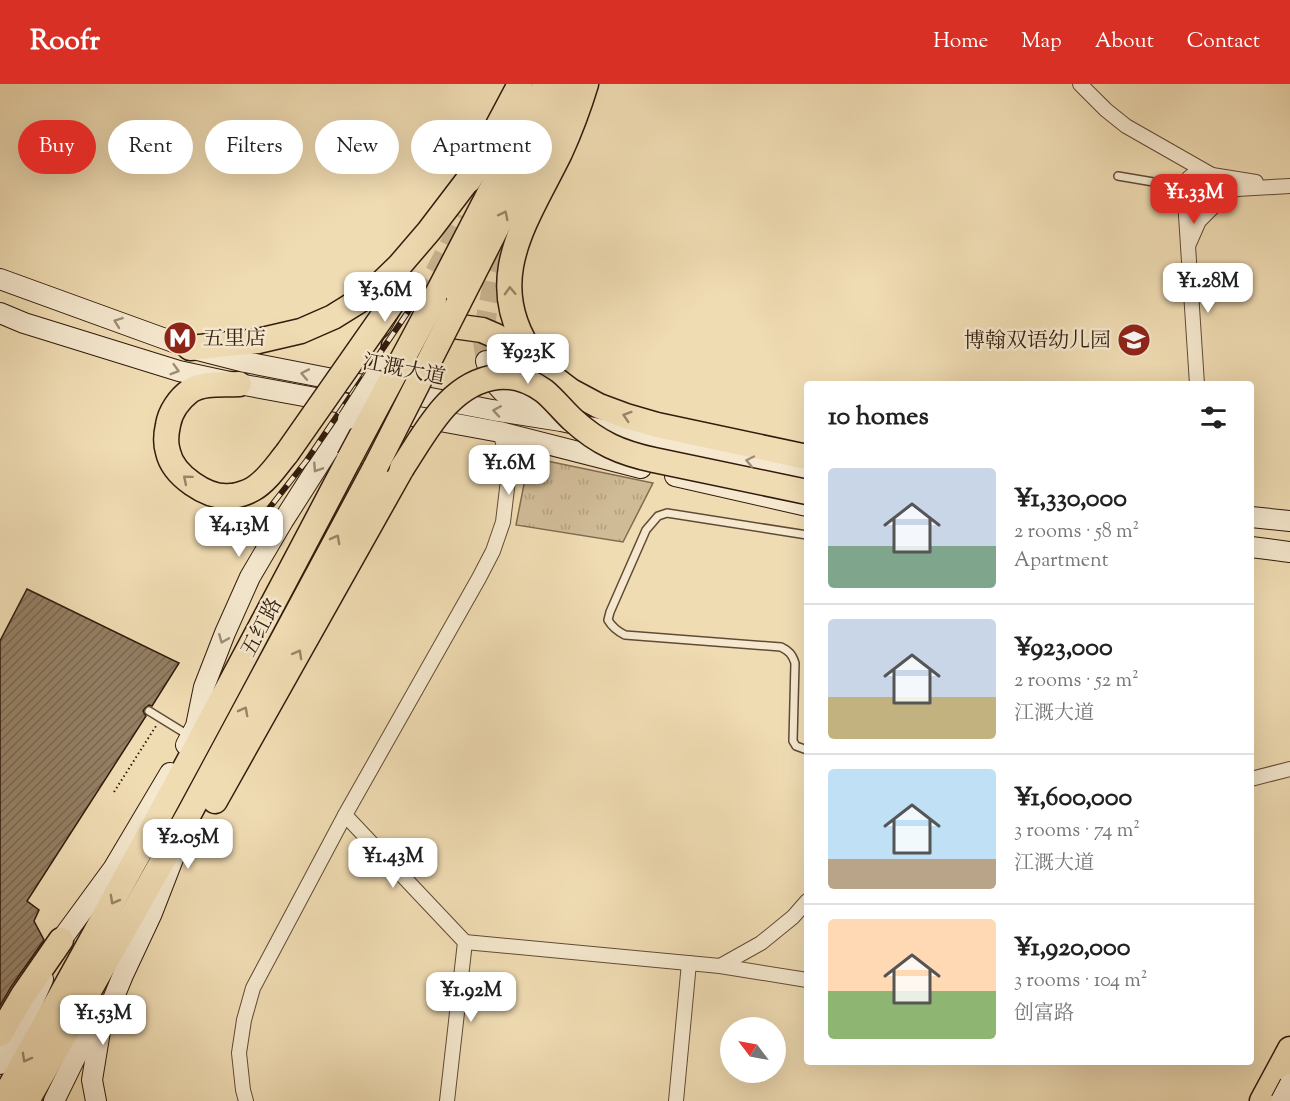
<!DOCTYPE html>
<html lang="en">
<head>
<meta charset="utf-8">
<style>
  :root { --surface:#fff; --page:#f6f6f6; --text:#222; --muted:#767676; --line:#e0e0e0; --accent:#d93025 }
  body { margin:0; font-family:"Sorts Mill Goudy","Noto Serif SC",serif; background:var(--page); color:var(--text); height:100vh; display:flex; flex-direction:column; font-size:22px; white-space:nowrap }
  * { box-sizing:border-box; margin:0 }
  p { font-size:20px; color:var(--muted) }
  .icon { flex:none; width:33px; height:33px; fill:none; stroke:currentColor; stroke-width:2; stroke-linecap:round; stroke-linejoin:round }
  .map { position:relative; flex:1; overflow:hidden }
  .side { position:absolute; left:804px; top:297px; width:450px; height:684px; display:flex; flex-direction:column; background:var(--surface); border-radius:6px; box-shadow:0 6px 24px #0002 }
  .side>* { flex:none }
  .banner { position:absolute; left:18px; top:36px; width:570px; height:54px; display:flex; gap:12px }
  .needle { width:39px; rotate:302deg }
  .fabs { position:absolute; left:720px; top:933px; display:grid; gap:12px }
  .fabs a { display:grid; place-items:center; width:66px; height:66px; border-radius:50%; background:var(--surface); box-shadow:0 6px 24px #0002; font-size:30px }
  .price { position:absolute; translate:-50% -51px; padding:0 14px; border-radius:12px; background:#fff; color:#222; font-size:20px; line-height:39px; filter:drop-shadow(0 2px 3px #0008) }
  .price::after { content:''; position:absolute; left:50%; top:36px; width:18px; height:14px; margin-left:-9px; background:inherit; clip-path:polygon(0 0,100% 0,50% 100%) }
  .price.current { background:var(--accent); color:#fff }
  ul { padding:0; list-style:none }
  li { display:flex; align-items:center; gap:18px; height:150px; padding:0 24px }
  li+li { border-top:2px solid var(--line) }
  li span { display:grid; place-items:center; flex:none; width:168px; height:120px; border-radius:6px; color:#555 }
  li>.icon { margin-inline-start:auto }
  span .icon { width:72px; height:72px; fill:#fffc; stroke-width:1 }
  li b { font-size:26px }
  h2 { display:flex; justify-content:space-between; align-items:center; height:72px; padding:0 24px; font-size:26px }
  .pill { padding:0 21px; border-radius:27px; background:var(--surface); box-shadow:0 6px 24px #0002; font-size:21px; line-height:54px }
  .pill.current { background:var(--accent); color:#fff }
  header { display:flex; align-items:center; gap:36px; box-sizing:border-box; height:84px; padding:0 30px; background:var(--accent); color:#fff }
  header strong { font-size:28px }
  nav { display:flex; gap:33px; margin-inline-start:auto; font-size:21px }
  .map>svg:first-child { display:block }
</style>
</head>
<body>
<header>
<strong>Roofr</strong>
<nav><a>Home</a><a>Map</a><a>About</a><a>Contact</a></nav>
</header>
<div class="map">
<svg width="1290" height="1017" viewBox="0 0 1290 1017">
  <defs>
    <pattern id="grass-tufts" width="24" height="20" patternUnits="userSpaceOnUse" patternTransform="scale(1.5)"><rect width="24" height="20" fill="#d0bb97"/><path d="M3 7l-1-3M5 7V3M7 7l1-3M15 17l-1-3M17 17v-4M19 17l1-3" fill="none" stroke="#b3a081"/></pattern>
    <pattern id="building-hatch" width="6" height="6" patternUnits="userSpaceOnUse" patternTransform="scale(1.5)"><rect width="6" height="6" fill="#947f63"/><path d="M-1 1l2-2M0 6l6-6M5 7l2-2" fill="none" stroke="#796750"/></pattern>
  </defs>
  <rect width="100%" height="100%" fill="#f0dcb3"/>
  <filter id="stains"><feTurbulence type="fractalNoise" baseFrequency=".00333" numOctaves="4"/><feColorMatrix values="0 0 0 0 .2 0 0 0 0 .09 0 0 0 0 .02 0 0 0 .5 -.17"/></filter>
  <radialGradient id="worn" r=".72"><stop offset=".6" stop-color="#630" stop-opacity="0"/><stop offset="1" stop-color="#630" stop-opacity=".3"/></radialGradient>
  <g fill="url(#grass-tufts)" stroke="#806b52" stroke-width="1.5">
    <circle cx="1202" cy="107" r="10"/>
    <path d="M547,377L653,399L623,458L516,441L526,390C532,382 538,379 547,377Z"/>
  </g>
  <path fill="url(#building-hatch)" stroke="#311b0c" stroke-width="1.5" d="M27,505L179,579L152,622L149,621L145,624L143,627L146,632L27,817L39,826L34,837L44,856L11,903L0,922V557Z"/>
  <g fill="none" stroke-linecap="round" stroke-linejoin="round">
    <g stroke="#cab592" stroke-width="20" stroke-dasharray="20 10" stroke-linecap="butt">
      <path d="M421,215L464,133"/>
      <path d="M486,277L483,257L487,228L494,194L509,145L516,126"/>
    </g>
    <defs>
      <g id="lane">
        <path d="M1118,92L1183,103"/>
        <path d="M807,451L667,429L658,432L646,446L610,528L608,536C612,543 617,547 625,551L781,563C789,567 792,570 795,579L793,657L796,662L807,666"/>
        <path d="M149,627L188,651"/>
      </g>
      <g id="street">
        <path d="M1080,0L1106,26L1126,42L1212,91C1221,98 1224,110 1216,120C1213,123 1209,125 1204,126C1177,129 1175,86 1206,89"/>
        <path d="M1212,91L1256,98"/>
        <path d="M1185,116L1188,162L1199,137L1213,123"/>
        <path d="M1217,118L1226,110L1237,105L1290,102"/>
        <path d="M1188,162L1197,300"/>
        <path d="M500,348L506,370L508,396C520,375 524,365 550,364"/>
        <path d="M1251,695L1290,685"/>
        <path d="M345,731L465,858L447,1017"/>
        <path d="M465,858L720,882L807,896"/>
        <path d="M720,882L761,859L793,833L807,817"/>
        <path d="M246,1017L243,1006L239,969L244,936L253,904L345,731L479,494L493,467L503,438L508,396"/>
        <path d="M676,1017L689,879"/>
      </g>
      <g id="secondary">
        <path d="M0,195L190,264L245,278L492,326L561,337L807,389"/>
        <path d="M0,229L24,239L179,287L239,300L500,348L641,384"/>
        <path d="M486,277L492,296L503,308L541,329"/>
        <path d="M382,282L421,215"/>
        <path d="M675,392L807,422"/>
        <path d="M1251,433L1290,437"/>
        <path d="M1251,463L1290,468"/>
        <path d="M186,661L196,642L204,603L225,549L250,493L283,437L348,335"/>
        <path d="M55,868L61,856L113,785L170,689"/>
        <path d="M0,980L33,917L43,895"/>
        <path d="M54,1017L79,966L97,935"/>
        <path d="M96,1017L92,996L100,947L123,891L152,829L173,775"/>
      </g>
      <g id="highway">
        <path d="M469,96L520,0"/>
        <path d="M434,216L546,0"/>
        <path d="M458,220L570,0"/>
        <path d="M394,262L407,250L426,242L446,241L482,246L496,252L509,260L571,307L599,322L626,332L657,341L807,373"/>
        <path d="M190,264L258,257L301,247L333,233L370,210L399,182L429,147L477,84"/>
        <path d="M534,273C480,198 526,138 560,69C570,47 579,23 586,0"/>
        <path d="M239,300C223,301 204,298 190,307C179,315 170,328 168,341C166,350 165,359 168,368C173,391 207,415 231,412C237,412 248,408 253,405C267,397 277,381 287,369"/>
        <path d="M215,717L402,384"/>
        <path d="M0,950L23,911L61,856"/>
        <path d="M2,1017C121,805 236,591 349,375"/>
        <path d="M27,1017L189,730L376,382"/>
        <path d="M1262,1017L1290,965"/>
      </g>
    </defs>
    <use href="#lane" stroke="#614b36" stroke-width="10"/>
    <use href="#street" stroke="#614b36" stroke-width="16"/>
    <use href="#secondary" stroke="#311b0c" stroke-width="22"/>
    <use href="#highway" stroke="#311b0c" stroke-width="27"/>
    <path stroke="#311b0c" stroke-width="2" stroke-dasharray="1.5 3" stroke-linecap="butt" d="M114,708L156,642"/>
    <use href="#lane" stroke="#f5e8ce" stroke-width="7"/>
    <use href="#street" stroke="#f5e8ce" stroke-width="14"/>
    <use href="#secondary" stroke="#f5e8ce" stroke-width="20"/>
    <use href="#highway" stroke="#f0dcb3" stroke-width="24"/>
    <defs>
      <path id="rail" d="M260,436L307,376L414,219"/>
    </defs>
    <use href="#rail" stroke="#311b0c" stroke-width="6"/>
    <use href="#rail" stroke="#f5e8ce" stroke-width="4" stroke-dasharray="11" stroke-linecap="butt"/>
    <defs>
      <g id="secondary-bridge">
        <path d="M348,335L382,282"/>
        <path d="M1281,1017L1290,1000"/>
      </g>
      <g id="highway-bridge">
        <path d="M287,369L399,209"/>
        <path d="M349,375L434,216"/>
        <path d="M376,382L458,220"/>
        <path d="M402,384C426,348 449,299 497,293C515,291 530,297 544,307C555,316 563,327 573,336C598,359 621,369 654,376L807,408"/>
      </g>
    </defs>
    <use href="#secondary-bridge" stroke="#311b0c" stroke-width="22" stroke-linecap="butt"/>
    <use href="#highway-bridge" stroke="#311b0c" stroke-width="27" stroke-linecap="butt"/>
    <use href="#secondary-bridge" stroke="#f5e8ce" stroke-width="20"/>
    <use href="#highway-bridge" stroke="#f0dcb3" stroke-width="24"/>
  </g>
  <defs><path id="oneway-chevron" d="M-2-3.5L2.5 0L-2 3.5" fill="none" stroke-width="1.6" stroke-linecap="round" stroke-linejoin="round" transform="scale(1.5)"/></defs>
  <g stroke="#9a8568">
    <use href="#oneway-chevron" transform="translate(504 131) rotate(-63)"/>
    <use href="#oneway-chevron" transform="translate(510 207) rotate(-92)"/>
    <use href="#oneway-chevron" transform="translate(627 332) rotate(-162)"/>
    <use href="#oneway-chevron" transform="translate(187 395) rotate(-140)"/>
    <use href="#oneway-chevron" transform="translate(336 455) rotate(-62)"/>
    <use href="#oneway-chevron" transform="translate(298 570) rotate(-61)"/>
    <use href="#oneway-chevron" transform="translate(244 627) rotate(-62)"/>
    <use href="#oneway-chevron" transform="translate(114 816) rotate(119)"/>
    <use href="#oneway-chevron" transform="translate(26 974) rotate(119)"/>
  </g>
  <g stroke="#9d8c77">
    <use href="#oneway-chevron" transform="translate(118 238) rotate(-160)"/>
    <use href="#oneway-chevron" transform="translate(175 286) rotate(16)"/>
    <use href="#oneway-chevron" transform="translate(305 290) rotate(-169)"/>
    <use href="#oneway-chevron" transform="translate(497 327) rotate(-171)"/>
    <use href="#oneway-chevron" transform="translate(750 377) rotate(-168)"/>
    <use href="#oneway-chevron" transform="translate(317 384) rotate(123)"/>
    <use href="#oneway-chevron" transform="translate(223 555) rotate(112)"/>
  </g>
  <defs>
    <symbol id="metro-disc" viewBox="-11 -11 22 22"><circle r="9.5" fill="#8f2418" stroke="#f5e8ce"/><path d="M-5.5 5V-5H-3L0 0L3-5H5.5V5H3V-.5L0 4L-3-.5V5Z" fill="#fff"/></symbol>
    <symbol id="school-disc" viewBox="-11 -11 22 22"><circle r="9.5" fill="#8f2418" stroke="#f5e8ce"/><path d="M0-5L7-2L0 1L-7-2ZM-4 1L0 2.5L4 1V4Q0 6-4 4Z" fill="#fff"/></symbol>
  </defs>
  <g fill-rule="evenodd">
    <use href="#metro-disc" x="161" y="235" width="38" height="38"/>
    <use href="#school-disc" x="1115" y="237" width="38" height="38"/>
  </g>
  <g text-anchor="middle" stroke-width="5" stroke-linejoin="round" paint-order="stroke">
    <g font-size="21" fill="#311b0c" stroke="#f5e8ce" text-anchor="start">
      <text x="203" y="261">五里店</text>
      <text x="1111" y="263" text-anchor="end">博翰双语幼儿园</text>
    </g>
    <g font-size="21" fill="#311b0c" stroke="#f5e8ce">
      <text transform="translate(404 285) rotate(11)" y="7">江溉大道</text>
      <text transform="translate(261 543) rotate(-62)" y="7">五红路</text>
    </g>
  </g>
  <rect width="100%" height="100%" filter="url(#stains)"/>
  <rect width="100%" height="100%" fill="url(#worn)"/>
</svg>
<div class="fabs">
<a><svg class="needle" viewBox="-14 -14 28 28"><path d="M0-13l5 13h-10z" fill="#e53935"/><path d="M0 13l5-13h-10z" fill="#767676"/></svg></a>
</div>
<b class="price current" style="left:1194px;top:141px">¥1.33M</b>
<b class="price" style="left:1208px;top:230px">¥1.28M</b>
<b class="price" style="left:385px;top:239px">¥3.6M</b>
<b class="price" style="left:528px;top:301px">¥923K</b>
<b class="price" style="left:509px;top:412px">¥1.6M</b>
<b class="price" style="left:239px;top:474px">¥4.13M</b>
<b class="price" style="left:188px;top:786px">¥2.05M</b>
<b class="price" style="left:393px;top:805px">¥1.43M</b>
<b class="price" style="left:471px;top:939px">¥1.92M</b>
<b class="price" style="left:103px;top:962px">¥1.53M</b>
<div class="banner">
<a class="pill current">Buy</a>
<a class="pill">Rent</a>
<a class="pill">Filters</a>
<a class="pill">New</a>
<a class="pill">Apartment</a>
</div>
<section class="side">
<h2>10 homes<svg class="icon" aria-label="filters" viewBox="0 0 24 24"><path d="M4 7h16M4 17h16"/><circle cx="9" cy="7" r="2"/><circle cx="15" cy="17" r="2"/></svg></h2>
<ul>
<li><span style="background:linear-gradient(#c9d6e8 65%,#7fa58c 0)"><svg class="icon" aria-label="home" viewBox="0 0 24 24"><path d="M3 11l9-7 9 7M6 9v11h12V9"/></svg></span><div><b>¥1,330,000</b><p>2 rooms · 58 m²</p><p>Apartment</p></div></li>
<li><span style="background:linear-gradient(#c9d6e8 65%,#c2b280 0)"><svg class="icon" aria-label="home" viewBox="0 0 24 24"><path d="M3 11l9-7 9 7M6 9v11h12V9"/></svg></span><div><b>¥923,000</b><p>2 rooms · 52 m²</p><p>江溉大道</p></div></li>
<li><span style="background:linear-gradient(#bfe0f5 75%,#b9a48a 0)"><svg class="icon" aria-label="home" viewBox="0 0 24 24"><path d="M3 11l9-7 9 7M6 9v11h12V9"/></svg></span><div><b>¥1,600,000</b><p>3 rooms · 74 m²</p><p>江溉大道</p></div></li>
<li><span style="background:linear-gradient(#ffd9b3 60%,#8fb573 0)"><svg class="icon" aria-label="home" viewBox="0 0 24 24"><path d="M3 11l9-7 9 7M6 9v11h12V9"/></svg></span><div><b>¥1,920,000</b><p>3 rooms · 104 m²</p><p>创富路</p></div></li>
</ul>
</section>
</div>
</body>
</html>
